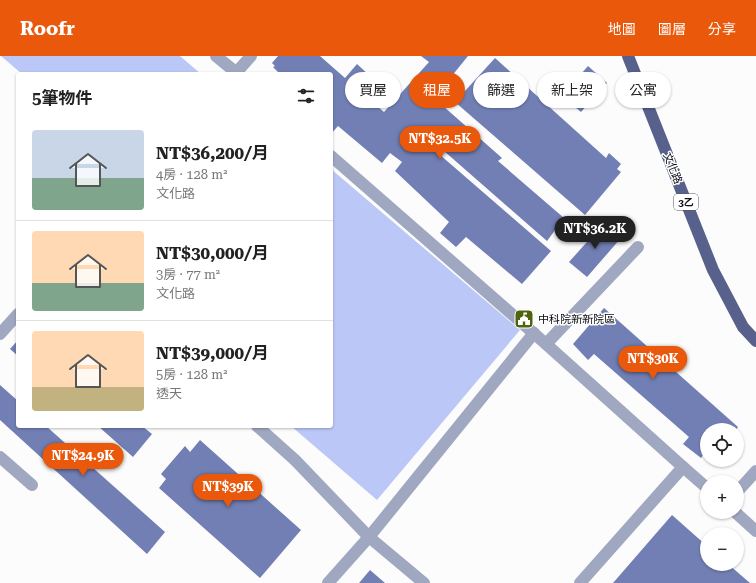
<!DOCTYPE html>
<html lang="zh-TW">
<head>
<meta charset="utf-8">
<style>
  :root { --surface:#fff; --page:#f6f6f6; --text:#222; --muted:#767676; --line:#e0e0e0; --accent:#ea580c }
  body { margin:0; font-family:"Roboto Serif","Noto Sans TC",serif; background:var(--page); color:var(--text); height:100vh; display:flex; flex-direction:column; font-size:15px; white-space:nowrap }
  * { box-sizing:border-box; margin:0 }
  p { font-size:13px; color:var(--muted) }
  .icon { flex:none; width:22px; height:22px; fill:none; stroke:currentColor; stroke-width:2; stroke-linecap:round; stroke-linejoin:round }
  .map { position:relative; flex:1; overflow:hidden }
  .panel { position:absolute; left:16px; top:16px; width:317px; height:356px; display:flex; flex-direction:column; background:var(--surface); border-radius:4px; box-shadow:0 1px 3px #0004 }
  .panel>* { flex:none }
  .top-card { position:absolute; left:345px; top:16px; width:351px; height:36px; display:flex; gap:8px }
  .controls { position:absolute; left:700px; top:367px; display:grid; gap:8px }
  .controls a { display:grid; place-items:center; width:44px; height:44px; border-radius:50%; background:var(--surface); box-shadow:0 1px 3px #0004; font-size:20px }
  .price { position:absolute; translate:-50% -34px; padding:0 9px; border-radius:14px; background:var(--accent); color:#fff; font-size:13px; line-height:26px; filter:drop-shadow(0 1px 2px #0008) }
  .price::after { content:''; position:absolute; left:50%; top:24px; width:12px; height:9px; margin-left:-6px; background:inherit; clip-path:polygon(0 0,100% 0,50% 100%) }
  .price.selected { background:#222; color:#fff }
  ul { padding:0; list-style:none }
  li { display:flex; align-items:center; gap:12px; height:100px; padding:0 16px }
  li+li { border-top:1px solid var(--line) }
  li span { display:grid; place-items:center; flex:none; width:112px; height:80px; border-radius:4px; color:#555 }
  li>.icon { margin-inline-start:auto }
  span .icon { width:48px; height:48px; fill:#fffc; stroke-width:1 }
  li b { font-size:17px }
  h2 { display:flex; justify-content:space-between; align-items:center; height:48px; padding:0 16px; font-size:17px }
  .tag { padding:0 14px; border-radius:18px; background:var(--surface); box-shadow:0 1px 3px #0004; font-size:14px; line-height:36px }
  .tag.selected { background:var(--accent); color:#fff }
  header { display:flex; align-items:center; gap:24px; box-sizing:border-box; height:56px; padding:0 20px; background:var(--accent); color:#fff }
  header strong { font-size:19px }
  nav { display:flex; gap:22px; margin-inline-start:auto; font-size:14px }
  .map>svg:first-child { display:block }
</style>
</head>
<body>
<header>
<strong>Roofr</strong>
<nav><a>地圖</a><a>圖層</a><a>分享</a></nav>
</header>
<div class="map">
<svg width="756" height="527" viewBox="0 0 756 527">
  <rect width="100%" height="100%" fill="#fcfcfc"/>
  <g fill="#bbc8f7">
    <path d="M1,0H180L201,18H22Z"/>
    <path d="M331,113L520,274L377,444L291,370H331Z"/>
  </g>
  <g fill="#727fb4">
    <path d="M278,0H320L345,22L357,8L381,30L370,44L384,56L429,6L421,0H468L434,42L502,102L498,105L564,162L547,185L428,81L424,85L551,195L522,228L466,181L456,191L440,177L449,166L395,115L402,106L390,97L382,107L338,70L331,78V18H280L273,11L275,10L272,7Z"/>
    <path d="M495,2L606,102L609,97L621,108L617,113L621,116L585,159L455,46Z"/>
    <path d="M588,10L607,27L581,56L562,40Z"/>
    <path d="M604,167L621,182L587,221L569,206Z"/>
    <path d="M604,252L738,371L736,374H707V394L701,402L683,388L689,381L594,298L588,304L573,288Z"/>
    <path d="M18,284V300L10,293Z"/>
    <path d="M0,329L18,345V370H46L165,476L147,498L0,364Z"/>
    <path d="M98,370H142L152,378L133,401Z"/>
    <path d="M200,384L301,474L260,522L159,432L166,423L161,418L185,390L190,396Z"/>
    <path d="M672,459L707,490V508H728L750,527H613Z"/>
    <path d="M370,514L385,527H359Z"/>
  </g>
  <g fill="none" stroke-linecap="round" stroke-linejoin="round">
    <g stroke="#a0a7c0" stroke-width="12">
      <path d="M216,0L238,18"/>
      <path d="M235,18L251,0"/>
      <path d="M331,100L546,288L683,411L707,432"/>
      <path d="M0,278L18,258"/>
      <path d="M546,288L638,191"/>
      <path d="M257,370L295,404L369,481L424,527"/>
      <path d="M0,401L32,429"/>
      <path d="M737,436L756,415"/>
      <path d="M735,456L756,475"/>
      <path d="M328,527L369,481L534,277"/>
      <path d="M580,527L683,411"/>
    </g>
    <path stroke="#57618c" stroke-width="12" d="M628,0L713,214L743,271L756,285"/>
  </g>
  <defs>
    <symbol id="civic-square" viewBox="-11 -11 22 22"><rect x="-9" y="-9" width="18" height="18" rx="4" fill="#506410" stroke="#fff"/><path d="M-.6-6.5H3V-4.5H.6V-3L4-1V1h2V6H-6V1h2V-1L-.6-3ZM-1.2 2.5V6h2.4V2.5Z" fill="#fff"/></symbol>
  </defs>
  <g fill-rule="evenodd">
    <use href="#civic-square" x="513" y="252" width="22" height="22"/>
  </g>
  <g text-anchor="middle" stroke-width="3" stroke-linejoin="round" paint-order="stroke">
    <rect fill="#fff" stroke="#54555a" stroke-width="1" x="674" y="138" width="24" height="16" rx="3"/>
    <g font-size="10" font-weight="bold" fill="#0a0c14">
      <text x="686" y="150">3乙</text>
    </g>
    <g font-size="11" fill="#0a0c14" stroke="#fff">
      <text transform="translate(673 112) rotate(68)" y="4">文化路</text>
    </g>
    <g font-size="11" fill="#0a0c14" stroke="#fff" text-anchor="start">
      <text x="538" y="267">中科院新新院區</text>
    </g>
  </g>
</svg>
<div class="controls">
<a><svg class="icon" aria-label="locate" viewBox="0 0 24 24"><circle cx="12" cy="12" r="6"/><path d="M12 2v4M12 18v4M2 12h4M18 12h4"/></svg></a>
<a>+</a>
<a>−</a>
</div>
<b class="price" style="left:440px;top:104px">NT$32.5K</b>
<b class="price selected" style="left:595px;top:194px">NT$36.2K</b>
<b class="price" style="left:653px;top:324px">NT$30K</b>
<b class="price" style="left:83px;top:421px">NT$24.9K</b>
<b class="price" style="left:228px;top:452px">NT$39K</b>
<div class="top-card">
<a class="tag">買屋</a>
<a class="tag selected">租屋</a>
<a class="tag">篩選</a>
<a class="tag">新上架</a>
<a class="tag">公寓</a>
</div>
<section class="panel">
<h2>5筆物件<svg class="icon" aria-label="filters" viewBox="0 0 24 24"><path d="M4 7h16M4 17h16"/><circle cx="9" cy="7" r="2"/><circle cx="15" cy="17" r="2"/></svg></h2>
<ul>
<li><span style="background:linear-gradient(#c9d6e8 60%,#7fa58c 0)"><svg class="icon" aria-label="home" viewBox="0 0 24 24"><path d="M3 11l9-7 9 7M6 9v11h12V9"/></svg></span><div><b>NT$36,200/月</b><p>4房 · 128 m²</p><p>文化路</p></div></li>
<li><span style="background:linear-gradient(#ffd9b3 65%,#7fa58c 0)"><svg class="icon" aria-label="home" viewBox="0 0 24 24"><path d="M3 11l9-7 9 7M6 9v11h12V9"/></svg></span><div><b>NT$30,000/月</b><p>3房 · 77 m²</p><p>文化路</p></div></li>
<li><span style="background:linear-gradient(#ffd9b3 70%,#c2b280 0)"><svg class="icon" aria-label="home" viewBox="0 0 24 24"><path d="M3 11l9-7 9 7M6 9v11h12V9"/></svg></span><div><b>NT$39,000/月</b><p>5房 · 128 m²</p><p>透天</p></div></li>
</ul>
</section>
</div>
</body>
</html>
